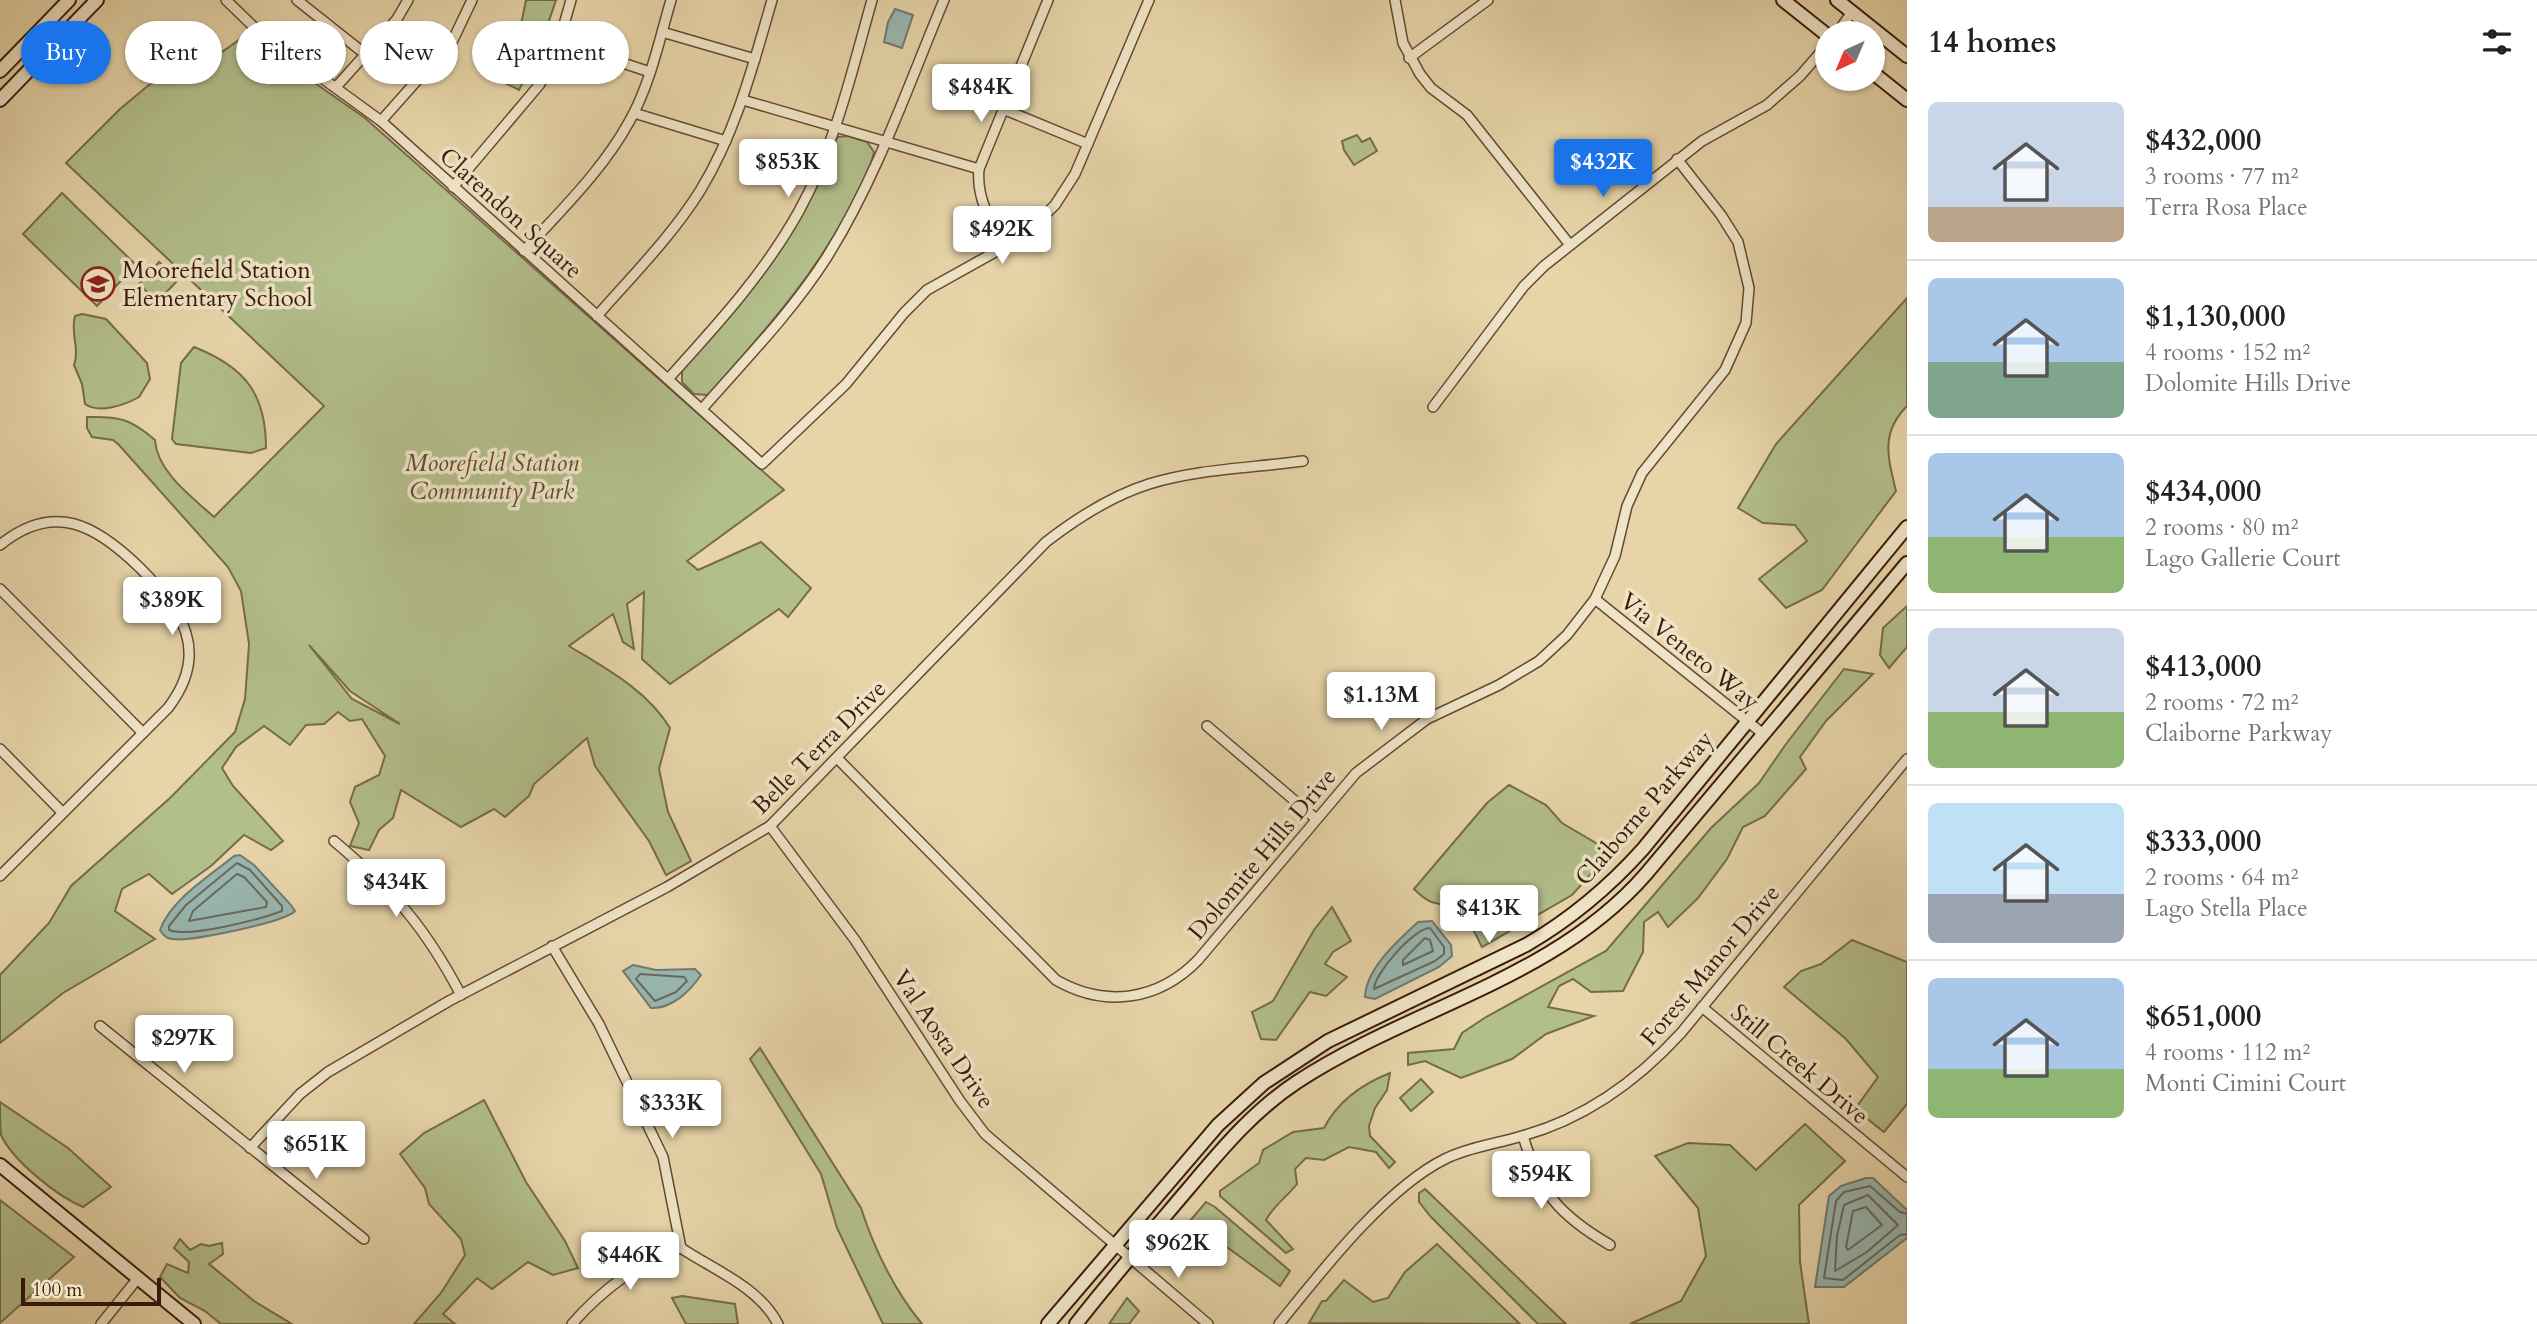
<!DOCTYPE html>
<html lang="en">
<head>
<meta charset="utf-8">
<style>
  :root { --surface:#fff; --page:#f6f6f6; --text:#202124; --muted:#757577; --line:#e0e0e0; --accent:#1a73e8 }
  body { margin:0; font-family:Cardo,serif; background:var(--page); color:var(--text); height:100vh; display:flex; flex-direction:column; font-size:26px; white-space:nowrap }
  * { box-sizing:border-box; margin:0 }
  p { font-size:23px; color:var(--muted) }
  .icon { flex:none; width:38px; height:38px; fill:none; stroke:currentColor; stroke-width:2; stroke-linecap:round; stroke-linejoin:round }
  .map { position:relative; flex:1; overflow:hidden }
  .side { display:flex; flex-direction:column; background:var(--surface); width:630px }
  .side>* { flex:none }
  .guide { position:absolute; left:21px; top:21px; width:665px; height:63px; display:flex; gap:14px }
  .needle { width:46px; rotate:224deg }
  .controls { position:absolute; left:1815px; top:21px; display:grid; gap:14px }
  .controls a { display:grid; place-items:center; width:70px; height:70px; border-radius:50%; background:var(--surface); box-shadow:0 2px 5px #0004; font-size:35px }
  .scale { position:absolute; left:21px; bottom:18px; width:140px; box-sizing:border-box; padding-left:7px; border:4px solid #3a1b09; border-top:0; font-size:19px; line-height:24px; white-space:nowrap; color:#3a1b09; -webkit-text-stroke:5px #efe4c7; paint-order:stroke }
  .price { position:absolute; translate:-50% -60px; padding:0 16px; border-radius:7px; background:#fff; color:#222; font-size:23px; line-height:46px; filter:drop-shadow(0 2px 4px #0008) }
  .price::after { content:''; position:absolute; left:50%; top:42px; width:21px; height:16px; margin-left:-10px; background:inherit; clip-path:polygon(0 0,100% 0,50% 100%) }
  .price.on { background:var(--accent); color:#fff }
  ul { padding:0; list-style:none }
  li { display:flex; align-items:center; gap:21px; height:175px; padding:0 21px }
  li+li { border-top:2px solid var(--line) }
  li span { display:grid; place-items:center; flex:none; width:196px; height:140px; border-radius:10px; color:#555 }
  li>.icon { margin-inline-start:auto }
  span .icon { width:84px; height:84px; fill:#fffc; stroke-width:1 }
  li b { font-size:30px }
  h2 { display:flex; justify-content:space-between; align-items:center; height:84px; padding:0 21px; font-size:30px }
  .chip { padding:0 24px; border-radius:32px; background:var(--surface); box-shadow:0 2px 5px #0004; font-size:24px; line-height:63px }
  .chip.on { background:var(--accent); color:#fff }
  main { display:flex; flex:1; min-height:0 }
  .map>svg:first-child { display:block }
</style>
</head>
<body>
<main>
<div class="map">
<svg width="1907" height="1324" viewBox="0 0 1907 1324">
  <rect width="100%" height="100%" fill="#e7d5a9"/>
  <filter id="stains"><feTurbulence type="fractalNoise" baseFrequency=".00286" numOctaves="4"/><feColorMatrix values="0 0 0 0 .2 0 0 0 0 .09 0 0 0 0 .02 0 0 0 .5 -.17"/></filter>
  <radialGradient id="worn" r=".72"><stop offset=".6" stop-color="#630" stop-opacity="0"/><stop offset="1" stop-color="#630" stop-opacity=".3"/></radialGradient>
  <g fill="#b2be8b" stroke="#766c4a" stroke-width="2" fill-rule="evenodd">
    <path d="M526,0H556L539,50L519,90L497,79L520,30Z"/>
    <path d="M246,35L365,118L784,490L687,561L698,570L761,542L811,588L788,617L779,609L670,684L642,659L644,592L627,604L634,649L623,642L613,614L569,646C605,668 647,690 670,728L659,769L668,812L691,861L666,875L649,841L595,766L587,738L534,784L529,796L505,817L494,809L461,827L401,790L393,818L379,830L369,850L350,846L359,823L350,802L355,787L379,775L385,756L362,719L350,721L338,712L324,724L306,725L290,745L264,726L236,747L222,768L233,786L283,841L271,850L244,835L211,866L172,894L149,874L122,889L115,911L155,939L63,993L0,1043V975L49,923L71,886L170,798L235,732L245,699L249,644L241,591L228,567L119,445L113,440L92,437L87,428V417C119,416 131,419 155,440C157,472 192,497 214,517L324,406L66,163L120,109L150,84L219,54ZM309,645L350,691L400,724L352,699Z"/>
    <path d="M1357,135L1362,142L1370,138L1377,151L1354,165L1344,150L1342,141Z"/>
    <path d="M848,136L867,142L874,152C871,168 862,183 855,197C818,273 763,333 708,395L694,394L682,382V369C750,291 794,240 833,143L838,137Z"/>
    <path d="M62,193L136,265L97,306L23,234Z"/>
    <path d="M159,262L178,280L157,302L139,284Z"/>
    <path d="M1907,298V406C1880,433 1888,458 1896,491L1822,590L1786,608L1759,579L1807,541L1795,525L1763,523L1738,508L1776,444Z"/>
    <path d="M82,314L106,319L147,363L150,379L139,397C125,405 99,414 85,404L82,384L74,365C80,349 70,332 75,316Z"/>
    <path d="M194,347C245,367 266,394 266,448L251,453L176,444L172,439L181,363Z"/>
    <path d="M1907,606V647L1889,668L1880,655L1883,628Z"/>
    <path d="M1844,669L1873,674L1826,721L1800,757L1806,769L1765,816L1743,827L1727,859L1698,898L1668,927L1658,912L1644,922L1643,952L1623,991L1591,992L1573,979L1559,986L1548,1007L1594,1016L1546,1034L1512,1059L1461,1078L1425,1061L1408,1065V1053L1454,1049L1462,1033L1486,1017L1606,951L1711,828L1759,783L1786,744Z"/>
    <path d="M1509,785L1546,805L1562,823L1611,852L1572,895L1482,947C1475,933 1469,918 1454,910C1436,899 1434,909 1414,889L1487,803Z"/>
    <path d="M1332,907L1351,941L1333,952L1325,964L1347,977L1326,996L1310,992L1276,1040L1261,1039L1252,1012L1273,1001L1314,930Z"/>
    <path d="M1852,940L1907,962V1104L1884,1132L1855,1109L1878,1077L1846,1039L1784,987L1801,971L1821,964Z"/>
    <path d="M760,1048L861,1208C874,1248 895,1291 922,1324H883L837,1228L821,1174L750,1059Z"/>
    <path d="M1390,1073L1387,1090L1375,1108L1369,1126L1370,1136L1395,1162L1389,1168L1376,1152L1349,1147L1324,1160L1306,1158L1295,1169L1297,1184C1286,1198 1275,1204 1266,1220L1293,1249L1286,1253L1220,1196V1191L1259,1163L1263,1150L1293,1132L1324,1128C1338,1101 1362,1084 1390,1073Z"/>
    <path d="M1421,1079L1433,1092L1411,1111L1400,1098Z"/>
    <path d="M484,1100L526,1182L565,1241L578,1268L553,1275L528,1262L492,1289L477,1278L443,1314L455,1324H414L441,1293L465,1255L461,1239L429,1204L425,1188L400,1154L424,1133Z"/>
    <path d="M0,1102L68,1148L111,1187L83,1207C57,1196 13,1161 1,1135C0,1126 0,1112 0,1102Z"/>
    <path d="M1805,1124L1845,1161L1799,1205L1800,1262L1809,1324H1630L1681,1301L1706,1256L1698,1208L1655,1156L1688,1143L1730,1145L1756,1170Z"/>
    <path d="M1425,1189L1566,1324H1538L1431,1217L1419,1202V1193Z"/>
    <path d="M0,1200L74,1257L0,1323Z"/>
    <path d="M1206,1202L1215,1207L1290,1271L1280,1286L1220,1242L1200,1233L1177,1236Z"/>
    <path d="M180,1239L190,1250L201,1244L209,1246L222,1243L223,1254L209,1264L254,1301L292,1324H221L205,1311L180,1298L160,1277L167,1264L188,1273L189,1262L174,1248Z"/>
    <path d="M1437,1244L1520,1324L1309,1323L1322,1301H1326L1344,1280L1373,1302L1388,1298L1405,1272Z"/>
    <path d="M682,1296L735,1304L738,1324H686L672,1298Z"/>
    <path d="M1127,1298L1139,1311L1129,1324H1109Z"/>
  </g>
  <g fill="#98b7b1" stroke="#72796e" stroke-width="2">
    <path d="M895,9L913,15L902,48L884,42L888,22Z"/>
    <path d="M240,855L254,865L291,905L295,911C285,922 190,942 173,939C167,939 163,935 160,930C171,899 210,876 234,856Z"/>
    <path d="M1432,921L1451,945L1452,956L1439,967L1375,999L1365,997C1366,968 1398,941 1418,922Z"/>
    <path d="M633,965L656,970L695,969L701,975C690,991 672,1009 651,1008L623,971Z"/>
    <path d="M1866,1178H1873L1907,1210V1238L1844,1287H1815L1829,1196L1841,1186Z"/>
  </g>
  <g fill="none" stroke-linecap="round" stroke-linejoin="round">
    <g stroke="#69695d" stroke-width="2">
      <path d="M237,863L250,870L282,906V911C261,919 190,938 169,930V926L186,905Z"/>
      <path d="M237,874L244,877L267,902L266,907L189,921L193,911Z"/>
      <path d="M1430,928L1444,947V954L1435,961L1374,989C1374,974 1414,928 1430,928Z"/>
      <path d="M1425,938L1430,940L1433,951L1403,965V960Z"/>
      <path d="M640,974L684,977L687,981L676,992L655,1001L636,979Z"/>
      <path d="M1868,1195L1898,1225L1867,1252L1835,1271L1837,1236L1844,1205Z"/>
      <path d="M1866,1207L1882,1225L1848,1250L1846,1247L1853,1211Z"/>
      <path d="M1907,1214L1900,1212L1870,1186L1844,1192L1836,1201L1824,1278L1843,1280L1900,1235L1907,1234"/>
    </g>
    <defs>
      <g id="minor">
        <path d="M226,0L259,32L381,121L762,464L846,384L904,313L927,290L1022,237L1055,205L1075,174L1149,0"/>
        <path d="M297,0L365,54"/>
        <path d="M1395,0L1403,43L1420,74L1431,88L1467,115L1570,245"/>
        <path d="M662,32L755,59"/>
        <path d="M1837,33L1852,12"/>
        <path d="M559,42L650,72"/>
        <path d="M1409,58L1488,0"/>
        <path d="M336,87L397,19L408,0"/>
        <path d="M743,100L979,169"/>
        <path d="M1003,109L1088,144"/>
        <path d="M634,113L726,141"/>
        <path d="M381,121L453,40L472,0"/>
        <path d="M453,187L540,84L559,42L571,0"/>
        <path d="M1006,247C991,222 976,199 979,169L1048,0"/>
        <path d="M524,251C561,210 602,171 629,122C650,85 659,41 671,0"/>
        <path d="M597,316C632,276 671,237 700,191C736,132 753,66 772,0"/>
        <path d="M668,379C716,326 764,274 799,211C835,146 852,71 872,0"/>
        <path d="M1433,407L1524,286L1544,266L1702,141L1767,105L1800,76L1827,45"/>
        <path d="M702,409C745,360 792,312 827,257C877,177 908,86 944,0"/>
        <path d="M0,545C54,501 96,525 140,568C182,610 211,652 168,708L0,876"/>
        <path d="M0,589L143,733"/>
        <path d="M1595,599L1762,733"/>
        <path d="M1207,726L1315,818"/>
        <path d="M0,749L62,812"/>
        <path d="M837,758L1056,980C1105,1008 1158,1001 1198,960L1356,773L1427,719L1499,685L1539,661L1567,635L1595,599L1615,556L1627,506L1642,473L1725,370L1746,323L1749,288L1738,242L1721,215L1677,159"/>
        <path d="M770,826L855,940L960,1101L985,1134L1208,1324"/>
        <path d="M334,841C393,891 424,925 461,995"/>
        <path d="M552,946L599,1024L663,1157L681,1248C714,1270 759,1287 778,1324"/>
        <path d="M1702,1007L1907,1177"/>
        <path d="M100,1026L364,1239"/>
        <path d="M1523,1136C1540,1193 1559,1215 1610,1245"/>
        <path d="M250,1148L300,1094L328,1072L449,1001L667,887L770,826L1046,542C1077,518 1111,496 1149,484C1197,469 1253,468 1303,461"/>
        <path d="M101,1324L138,1278"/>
        <path d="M572,1324C600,1292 640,1260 681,1248"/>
        <path d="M1279,1324C1321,1272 1386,1188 1445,1159C1469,1147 1496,1144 1522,1136C1584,1119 1638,1080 1681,1033L1907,759"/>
      </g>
      <g id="secondary">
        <path d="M1783,0L1827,35"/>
        <path d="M1837,0L1907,56"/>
        <path d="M0,71L69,0"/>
        <path d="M1872,72L1907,100"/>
        <path d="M0,100L97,0"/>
        <path d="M0,1165L194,1324"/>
        <path d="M1048,1324L1218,1125L1264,1083L1328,1041L1526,945C1571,919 1608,888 1643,849L1907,527"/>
        <path d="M1076,1324C1112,1278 1150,1234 1188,1189C1221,1150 1253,1111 1297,1082C1411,1007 1554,980 1646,874L1907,563"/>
      </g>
    </defs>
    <use href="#minor" stroke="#654a31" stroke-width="12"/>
    <use href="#secondary" stroke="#3a1b09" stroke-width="16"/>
    <use href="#minor" stroke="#efe4c7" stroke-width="9"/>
    <use href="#secondary" stroke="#efe4c7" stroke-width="12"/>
  </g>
  <defs>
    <symbol id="school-ring" viewBox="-11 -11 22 22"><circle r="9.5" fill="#efe4c7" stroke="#8f2418" stroke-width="1.5"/><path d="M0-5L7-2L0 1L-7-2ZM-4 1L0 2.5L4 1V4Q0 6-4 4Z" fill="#8f2418"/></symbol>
  </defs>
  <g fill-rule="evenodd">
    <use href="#school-ring" x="79" y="265" width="38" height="38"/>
  </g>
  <g text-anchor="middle" stroke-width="7" stroke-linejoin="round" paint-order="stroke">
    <g font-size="24" fill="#3a1b09" stroke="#efe4c7">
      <text transform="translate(511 213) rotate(42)" y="8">Clarendon Square</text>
      <text transform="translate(1690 651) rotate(39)" y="8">Via Veneto Way</text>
      <text transform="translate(819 747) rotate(-45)" y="8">Belle Terra Drive</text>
      <text transform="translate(1644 808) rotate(-49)" y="8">Claiborne Parkway</text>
      <text transform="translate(1262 854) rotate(-50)" y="8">Dolomite Hills Drive</text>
      <text transform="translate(1710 965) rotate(-50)" y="8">Forest Manor Drive</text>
      <text transform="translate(944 1039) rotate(56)" y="8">Val Aosta Drive</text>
      <text transform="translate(1800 1064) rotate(40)" y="8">Still Creek Drive</text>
    </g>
    <g font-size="24" fill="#3a1b09" stroke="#efe4c7" text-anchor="start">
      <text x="122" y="278">Moorefield Station<tspan x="122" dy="28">Elementary School</tspan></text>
    </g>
    <g font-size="24" font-style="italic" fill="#5e4c30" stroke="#efe4c7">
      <text x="492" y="471">Moorefield Station<tspan x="492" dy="28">Community Park</tspan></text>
    </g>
  </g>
  <rect width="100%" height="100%" filter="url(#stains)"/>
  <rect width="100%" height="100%" fill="url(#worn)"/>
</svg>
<div class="controls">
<a><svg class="needle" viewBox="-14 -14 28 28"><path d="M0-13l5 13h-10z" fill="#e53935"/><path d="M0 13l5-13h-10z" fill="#757577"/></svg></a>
</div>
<div class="scale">100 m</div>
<b class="price" style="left:981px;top:124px">$484K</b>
<b class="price" style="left:788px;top:199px">$853K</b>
<b class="price on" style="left:1603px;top:199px">$432K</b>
<b class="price" style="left:1002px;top:266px">$492K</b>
<b class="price" style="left:172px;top:637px">$389K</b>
<b class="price" style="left:1381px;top:732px">$1.13M</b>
<b class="price" style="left:396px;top:919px">$434K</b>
<b class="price" style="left:1489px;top:945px">$413K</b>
<b class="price" style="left:184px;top:1075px">$297K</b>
<b class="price" style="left:672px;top:1140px">$333K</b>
<b class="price" style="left:316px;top:1181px">$651K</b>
<b class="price" style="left:1541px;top:1211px">$594K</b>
<b class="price" style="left:1178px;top:1280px">$962K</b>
<b class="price" style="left:630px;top:1292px">$446K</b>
<div class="guide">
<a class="chip on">Buy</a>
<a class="chip">Rent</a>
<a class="chip">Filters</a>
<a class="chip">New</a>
<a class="chip">Apartment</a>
</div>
</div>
<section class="side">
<h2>14 homes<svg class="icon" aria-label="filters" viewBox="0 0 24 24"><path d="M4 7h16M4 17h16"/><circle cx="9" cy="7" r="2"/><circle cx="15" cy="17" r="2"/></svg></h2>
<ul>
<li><span style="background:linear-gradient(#c9d6e8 75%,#b9a48a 0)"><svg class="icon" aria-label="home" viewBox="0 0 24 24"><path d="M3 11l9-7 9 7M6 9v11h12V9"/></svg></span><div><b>$432,000</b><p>3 rooms · 77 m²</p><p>Terra Rosa Place</p></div></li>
<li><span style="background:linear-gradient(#a9c7e8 60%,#7fa58c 0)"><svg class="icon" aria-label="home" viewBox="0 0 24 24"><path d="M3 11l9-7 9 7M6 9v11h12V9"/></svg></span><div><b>$1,130,000</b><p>4 rooms · 152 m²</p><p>Dolomite Hills Drive</p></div></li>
<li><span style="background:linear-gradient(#a9c7e8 60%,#8fb573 0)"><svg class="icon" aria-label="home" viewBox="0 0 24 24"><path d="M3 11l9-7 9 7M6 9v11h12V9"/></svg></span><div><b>$434,000</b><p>2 rooms · 80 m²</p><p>Lago Gallerie Court</p></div></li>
<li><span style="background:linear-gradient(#c9d6e8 60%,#8fb573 0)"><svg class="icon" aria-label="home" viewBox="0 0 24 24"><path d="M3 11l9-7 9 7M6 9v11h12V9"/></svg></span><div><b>$413,000</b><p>2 rooms · 72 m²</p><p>Claiborne Parkway</p></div></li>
<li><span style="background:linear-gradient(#bfe0f5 65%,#9aa5b1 0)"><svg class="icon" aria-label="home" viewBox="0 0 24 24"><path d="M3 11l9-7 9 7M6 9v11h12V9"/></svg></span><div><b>$333,000</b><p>2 rooms · 64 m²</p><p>Lago Stella Place</p></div></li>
<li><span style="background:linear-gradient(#a9c7e8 65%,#8fb573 0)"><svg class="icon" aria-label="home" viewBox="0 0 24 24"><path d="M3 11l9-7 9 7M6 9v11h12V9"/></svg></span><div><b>$651,000</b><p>4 rooms · 112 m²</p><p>Monti Cimini Court</p></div></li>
</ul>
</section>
</main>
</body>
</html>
